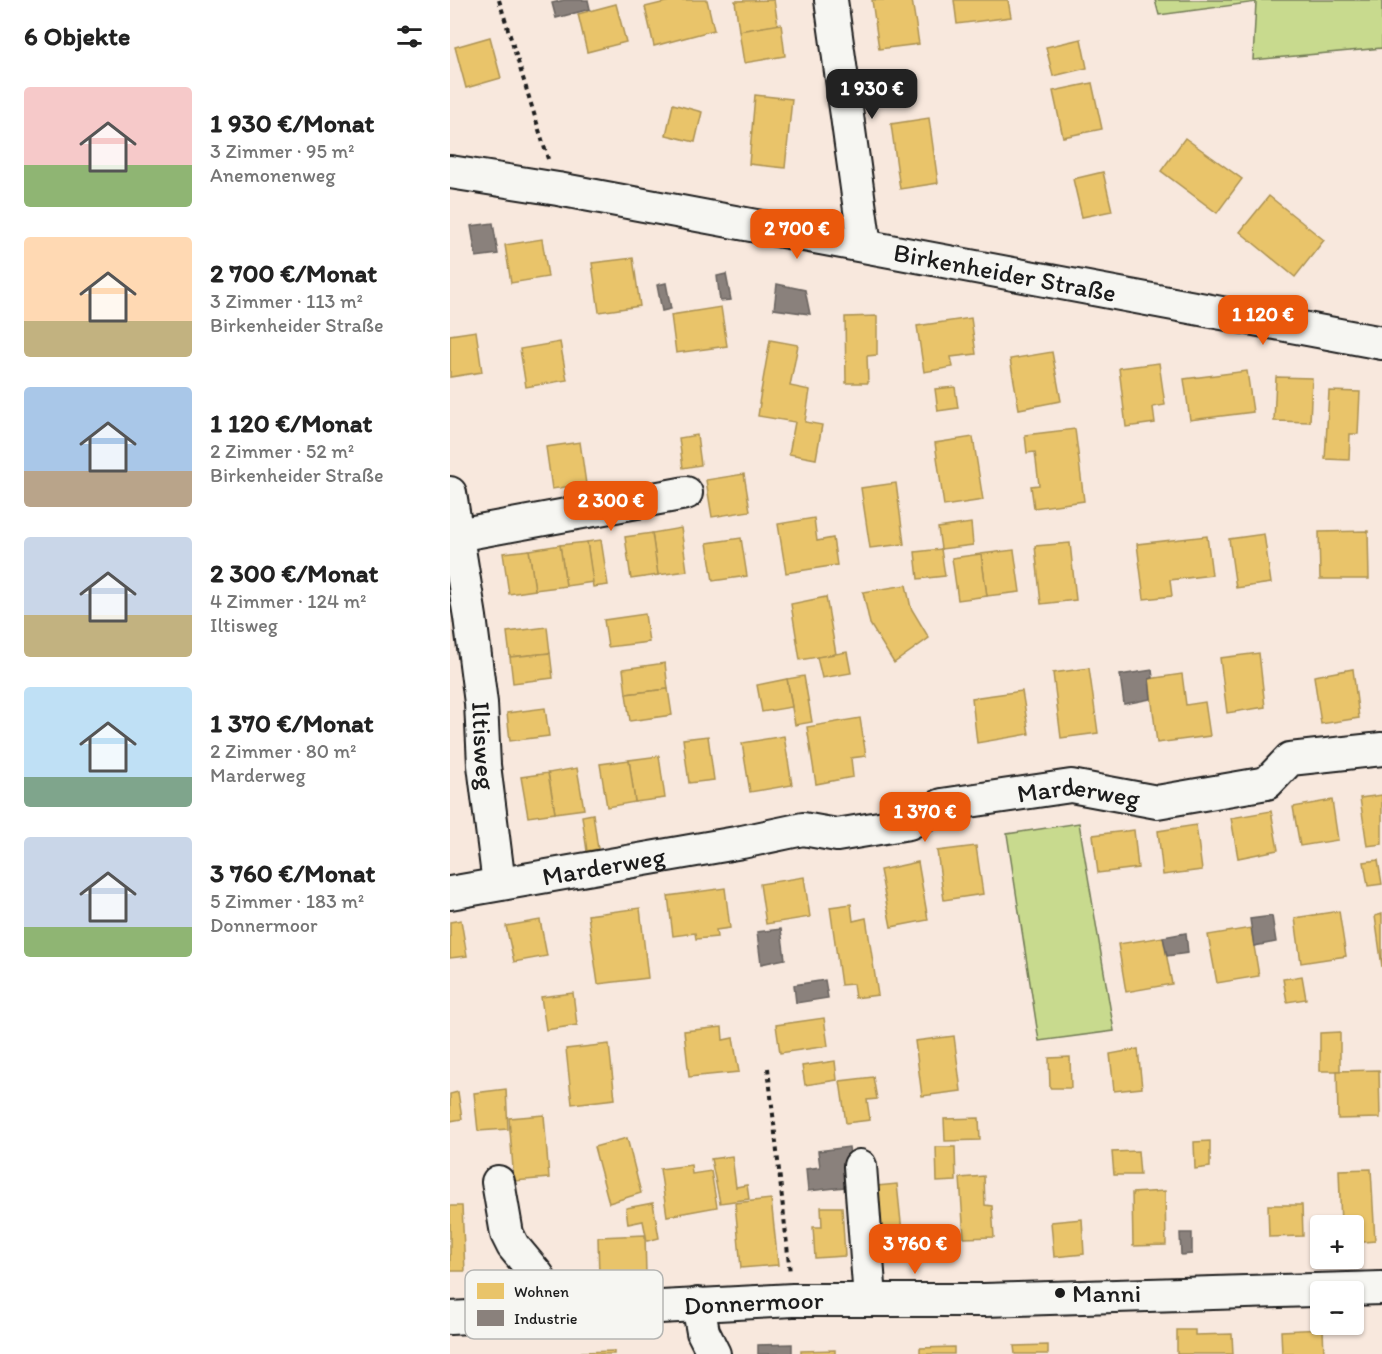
<!DOCTYPE html>
<html lang="de">
<head>
<meta charset="utf-8">
<style>
  :root { --surface:#fff; --page:#f2f2f2; --text:#222; --muted:#767676; --accent:#ea580c }
  body { margin:0; font-family:Itim,sans-serif; background:var(--page); color:var(--text); height:100vh; display:flex; flex-direction:column; font-size:22px; white-space:nowrap }
  * { box-sizing:border-box; margin:0 }
  p { font-size:20px; color:var(--muted) }
  .icon { flex:none; width:33px; height:33px; fill:none; stroke:currentColor; stroke-width:2; stroke-linecap:round; stroke-linejoin:round }
  .map { position:relative; flex:1; overflow:hidden }
  .details { display:flex; flex-direction:column; background:var(--surface); width:450px }
  .details>* { flex:none }
  .fabs { position:absolute; left:860px; top:1215px; display:grid; gap:12px }
  .fabs a { display:grid; place-items:center; width:54px; height:54px; border-radius:6px; background:var(--surface); box-shadow:0 2px 4px #0004; font-size:30px }
  .price { position:absolute; translate:-50% -51px; padding:0 14px; border-radius:12px; background:var(--accent); color:#fff; font-size:20px; line-height:39px; filter:drop-shadow(0 2px 3px #0008) }
  .price::after { content:''; position:absolute; left:50%; top:36px; width:18px; height:14px; margin-left:-9px; background:inherit; clip-path:polygon(0 0,100% 0,50% 100%) }
  .price.current { background:#222; color:#fff }
  ul { padding:0; list-style:none }
  li { display:flex; align-items:center; gap:18px; height:150px; padding:0 24px }
  li span { display:grid; place-items:center; flex:none; width:168px; height:120px; border-radius:6px; color:#555 }
  li>.icon { margin-inline-start:auto }
  span .icon { width:72px; height:72px; fill:#fffc; stroke-width:1 }
  li b { font-size:26px }
  h2 { display:flex; justify-content:space-between; align-items:center; height:72px; padding:0 24px; font-size:26px }
  main { display:flex; flex:1; min-height:0 }
  .map>svg:first-child { display:block }
</style>
</head>
<body>
<main>
<section class="details">
<h2>6 Objekte<svg class="icon" aria-label="filters" viewBox="0 0 24 24"><path d="M4 7h16M4 17h16"/><circle cx="9" cy="7" r="2"/><circle cx="15" cy="17" r="2"/></svg></h2>
<ul>
<li><span style="background:linear-gradient(#f6c9c9 65%,#8fb573 0)"><svg class="icon" aria-label="home" viewBox="0 0 24 24"><path d="M3 11l9-7 9 7M6 9v11h12V9"/></svg></span><div><b>1 930 €/Monat</b><p>3 Zimmer · 95 m²</p><p>Anemonenweg</p></div></li>
<li><span style="background:linear-gradient(#ffd9b3 70%,#c2b280 0)"><svg class="icon" aria-label="home" viewBox="0 0 24 24"><path d="M3 11l9-7 9 7M6 9v11h12V9"/></svg></span><div><b>2 700 €/Monat</b><p>3 Zimmer · 113 m²</p><p>Birkenheider Straße</p></div></li>
<li><span style="background:linear-gradient(#a9c7e8 70%,#b9a48a 0)"><svg class="icon" aria-label="home" viewBox="0 0 24 24"><path d="M3 11l9-7 9 7M6 9v11h12V9"/></svg></span><div><b>1 120 €/Monat</b><p>2 Zimmer · 52 m²</p><p>Birkenheider Straße</p></div></li>
<li><span style="background:linear-gradient(#c9d6e8 65%,#c2b280 0)"><svg class="icon" aria-label="home" viewBox="0 0 24 24"><path d="M3 11l9-7 9 7M6 9v11h12V9"/></svg></span><div><b>2 300 €/Monat</b><p>4 Zimmer · 124 m²</p><p>Iltisweg</p></div></li>
<li><span style="background:linear-gradient(#bfe0f5 75%,#7fa58c 0)"><svg class="icon" aria-label="home" viewBox="0 0 24 24"><path d="M3 11l9-7 9 7M6 9v11h12V9"/></svg></span><div><b>1 370 €/Monat</b><p>2 Zimmer · 80 m²</p><p>Marderweg</p></div></li>
<li><span style="background:linear-gradient(#c9d6e8 75%,#8fb573 0)"><svg class="icon" aria-label="home" viewBox="0 0 24 24"><path d="M3 11l9-7 9 7M6 9v11h12V9"/></svg></span><div><b>3 760 €/Monat</b><p>5 Zimmer · 183 m²</p><p>Donnermoor</p></div></li>
</ul>
</section>
<div class="map">
<svg width="932" height="1354" viewBox="0 0 932 1354">
  <rect width="100%" height="100%" fill="#f8e8dd"/>
  <filter id="ink" filterUnits="userSpaceOnUse"><feTurbulence type="fractalNoise" baseFrequency=".0167" numOctaves="2"/><feDisplacementMap in="SourceGraphic" scale="12" xChannelSelector="R" yChannelSelector="G"/><feConvolveMatrix kernelMatrix="1 2 1 2 8 2 1 2 1" color-interpolation-filters="sRGB"/></filter>
  <g filter="url(#ink)">
    <g fill="#c8da8e" stroke="#727b55" stroke-width="1.5">
      <path d="M705,0H932V48L803,60L806,2L709,15Z"/>
      <path d="M629,823L664,1031L589,1041L557,834Z"/>
    </g>
    <g fill="#e9c46a" stroke="#ac9253" stroke-width="1.5">
      <path d="M224,0H257L264,30L204,46L195,7Z"/>
      <path d="M324,0L328,25L289,31L285,1Z"/>
      <path d="M422,0H462L469,44L429,49Z"/>
      <path d="M504,0H558L561,17L507,24Z"/>
      <path d="M166,4L176,42L137,52L128,14Z"/>
      <path d="M331,24L335,56L294,63L289,31Z"/>
      <path d="M40,37L51,78L16,88L5,47Z"/>
      <path d="M631,39L637,68L603,76L596,47Z"/>
      <path d="M642,83L652,129L613,137L603,91Z"/>
      <path d="M305,95L342,99L335,168L299,164Z"/>
      <path d="M223,104L252,112L245,142L216,135Z"/>
      <path d="M479,118L488,183L450,189L441,124Z"/>
      <path d="M735,138L792,179L767,213L711,171Z"/>
      <path d="M653,172L662,211L632,217L623,179Z"/>
      <path d="M819,196L874,240L845,277L790,232Z"/>
      <path d="M92,239L98,277L61,283L55,245Z"/>
      <path d="M183,258L190,306L149,312L142,263Z"/>
      <path d="M271,307L277,346L226,353L221,315Z"/>
      <path d="M427,316V355L417,356L418,383H396L395,317Z"/>
      <path d="M521,318L526,354L501,357L503,367L474,372L467,326Z"/>
      <path d="M26,331L32,372L0,377V335Z"/>
      <path d="M320,340L348,345L340,386L360,390L355,422L372,425L366,459L339,454L345,422L308,416L310,403H309Z"/>
      <path d="M110,342L117,380L76,387L70,349Z"/>
      <path d="M602,352L611,401L569,409L560,359Z"/>
      <path d="M709,363L715,405L703,407L705,423L676,427L669,368Z"/>
      <path d="M797,371L803,412L740,420L734,379Z"/>
      <path d="M826,377L862,378L860,422L824,421Z"/>
      <path d="M505,387L508,408L488,411L485,389Z"/>
      <path d="M879,391L910,392L908,434H900L899,460L875,459Z"/>
      <path d="M625,429L634,501L584,508L581,486L589,485L585,452L577,453L575,435Z"/>
      <path d="M247,435L251,465L233,468L229,438Z"/>
      <path d="M523,437L533,500L494,506L485,443Z"/>
      <path d="M130,442L136,484L102,489L96,447Z"/>
      <path d="M294,474L300,511L262,517L256,480Z"/>
      <path d="M446,483L454,544L420,548L411,488Z"/>
      <path d="M364,518L367,541L383,538L387,565L336,573L328,524Z"/>
      <path d="M521,523L523,545L491,549L488,528Z"/>
      <path d="M231,528L237,571L208,575L202,533Z"/>
      <path d="M918,531L919,579H870L869,532Z"/>
      <path d="M202,533L208,575L181,579L175,537Z"/>
      <path d="M814,534L821,583L786,588L779,539Z"/>
      <path d="M757,536L762,575L720,580L722,596L694,599L687,544Z"/>
      <path d="M291,538L297,576L263,581L257,543Z"/>
      <path d="M151,540L158,585L143,587L137,542Z"/>
      <path d="M137,542L143,582L116,586L110,545Z"/>
      <path d="M620,543L626,600L591,604L585,546Z"/>
      <path d="M110,545L116,586L85,590L79,550Z"/>
      <path d="M491,549L495,576L468,579L465,552Z"/>
      <path d="M79,550L85,590L59,594L53,553Z"/>
      <path d="M564,550L570,592L537,596L531,554Z"/>
      <path d="M531,554L537,596L508,600L502,558Z"/>
      <path d="M456,585L461,608L479,638L444,663L420,624L413,592Z"/>
      <path d="M376,597L386,654L350,660L341,604Z"/>
      <path d="M195,614L199,642L158,647L154,620Z"/>
      <path d="M97,627L100,653L60,657L57,632Z"/>
      <path d="M397,652L401,673L372,678L367,657Z"/>
      <path d="M100,653L103,678L63,683L60,657Z"/>
      <path d="M809,653L815,707L777,713L770,658Z"/>
      <path d="M215,663L218,689L176,694L173,669Z"/>
      <path d="M639,668L648,733L611,738L603,673Z"/>
      <path d="M903,669L909,718L871,724L864,676Z"/>
      <path d="M732,674L736,705L755,702L760,736L707,743L699,679Z"/>
      <path d="M354,676L362,722L345,725L337,679Z"/>
      <path d="M337,679L342,707L312,712L307,685Z"/>
      <path d="M218,689L222,715L180,721L176,694Z"/>
      <path d="M572,691L579,734L527,743L522,698Z"/>
      <path d="M95,708L99,736L60,741L57,713Z"/>
      <path d="M410,718L416,756L401,758L403,777L366,784L357,727Z"/>
      <path d="M258,736L264,780L239,783L233,739Z"/>
      <path d="M334,736L342,785L300,792L292,743Z"/>
      <path d="M209,756L215,798L185,802L179,760Z"/>
      <path d="M179,760L185,802L157,807L150,764Z"/>
      <path d="M127,768L134,809L105,813L98,773Z"/>
      <path d="M98,773L105,813L78,817L71,777Z"/>
      <path d="M932,795V844L917,846L910,798Z"/>
      <path d="M882,800L888,840L850,846L843,807Z"/>
      <path d="M821,811L828,850L788,858L781,818Z"/>
      <path d="M143,814L148,849L137,851L132,816Z"/>
      <path d="M746,825L752,870L713,875L708,831Z"/>
      <path d="M684,830L688,868L648,873L643,835Z"/>
      <path d="M526,846L533,894L494,900L487,851Z"/>
      <path d="M928,860L932,884L918,886L914,862Z"/>
      <path d="M468,862L478,920L441,927L430,870Z"/>
      <path d="M354,877L360,917L316,924L310,884Z"/>
      <path d="M275,888L280,928L266,930L267,937L246,939L245,933L223,936L218,896Z"/>
      <path d="M401,904L403,921L416,918L428,995L405,998L403,984L391,985L380,907Z"/>
      <path d="M190,908L198,978L148,984L138,915Z"/>
      <path d="M889,911L896,956L851,963L845,918Z"/>
      <path d="M932,914V967L925,916Z"/>
      <path d="M11,920L17,956L0,958V922Z"/>
      <path d="M90,920L97,956L64,962L56,926Z"/>
      <path d="M801,928L809,976L767,983L758,935Z"/>
      <path d="M713,937L722,984L676,992L668,944Z"/>
      <path d="M852,976L856,999L837,1002L833,979Z"/>
      <path d="M123,993L127,1025L96,1030L91,997Z"/>
      <path d="M374,1018L378,1046L330,1053L326,1025Z"/>
      <path d="M272,1027L273,1040L283,1038L289,1072L239,1077L234,1031Z"/>
      <path d="M890,1032V1071H870V1033Z"/>
      <path d="M504,1036L511,1091L472,1096L465,1041Z"/>
      <path d="M159,1044L165,1099L122,1104L116,1049Z"/>
      <path d="M688,1049L692,1088L664,1091L660,1054Z"/>
      <path d="M620,1057L621,1088H600L599,1058Z"/>
      <path d="M385,1061L387,1080L355,1085L352,1066Z"/>
      <path d="M929,1070L930,1118L888,1119L887,1071Z"/>
      <path d="M423,1077L427,1099L417,1100L420,1120L396,1123L390,1081Z"/>
      <path d="M56,1089L58,1129L28,1131L24,1093Z"/>
      <path d="M8,1092L12,1119L0,1121V1094Z"/>
      <path d="M94,1115L99,1178L64,1181L59,1118Z"/>
      <path d="M529,1118L530,1140L495,1141L494,1119Z"/>
      <path d="M177,1138L191,1193L159,1203L144,1147Z"/>
      <path d="M760,1141V1167L745,1169L744,1142Z"/>
      <path d="M486,1147H505L506,1181L487,1182Z"/>
      <path d="M688,1151L690,1175H664L662,1152Z"/>
      <path d="M282,1156L286,1187L297,1185L299,1199L270,1203L261,1159Z"/>
      <path d="M241,1165L242,1174L261,1171L267,1207L217,1216L210,1169Z"/>
      <path d="M921,1169L925,1241L903,1243V1226H891L889,1170Z"/>
      <path d="M534,1176L535,1205L542,1206L544,1237L514,1238L510,1178Z"/>
      <path d="M447,1184L454,1251L422,1253L416,1187Z"/>
      <path d="M715,1191L716,1245L683,1246L682,1193Z"/>
      <path d="M321,1199L328,1265L291,1268L285,1203Z"/>
      <path d="M203,1203L209,1238L197,1241L193,1221L178,1224L176,1208Z"/>
      <path d="M818,1205H852L853,1236L819,1237Z"/>
      <path d="M0,1206H12L15,1271H0Z"/>
      <path d="M371,1207H392L395,1256L365,1258L363,1227H372Z"/>
      <path d="M632,1219L634,1254L604,1257L601,1222Z"/>
      <path d="M195,1235L196,1274L149,1278L148,1237Z"/>
      <path d="M873,1329L874,1354H832L831,1331Z"/>
      <path d="M727,1330H745V1335L782,1334L783,1354H727Z"/>
      <path d="M598,1345V1354H565L564,1346Z"/>
      <path d="M504,1347V1354H470V1348Z"/>
      <path d="M385,1350V1354H351V1351Z"/>
      <path d="M164,1351V1354H132V1352Z"/>
    </g>
    <g fill="#8a817c" stroke="#69635f" stroke-width="1.5">
      <path d="M114,0H138L140,9L106,18L102,3Z"/>
      <path d="M43,223L48,254L26,257L21,226Z"/>
      <path d="M276,274L281,300L270,301L267,276Z"/>
      <path d="M216,283L221,309L212,311L207,285Z"/>
      <path d="M327,284L355,290L360,314L324,309Z"/>
      <path d="M702,670L703,678L699,679L701,699L674,704L670,675Z"/>
      <path d="M822,916L826,942L804,946L800,919Z"/>
      <path d="M331,929L335,959L311,964L307,932Z"/>
      <path d="M736,933L738,953L717,956L713,937Z"/>
      <path d="M375,980L378,998L346,1003L344,985Z"/>
      <path d="M399,1147L404,1186L358,1191L356,1169L370,1167L368,1151Z"/>
      <path d="M730,1233H742V1254L731,1255Z"/>
      <path d="M342,1344V1354H308V1345Z"/>
    </g>
    <g fill="none" stroke-linecap="round" stroke-linejoin="round">
      <defs>
        <g id="minor">
          <path d="M381,0L415,246"/>
          <path id="s1" d="M0,172L108,189L932,343"/>
          <path id="s2" d="M0,493L20,617L31,703L34,765L49,884"/>
          <path d="M7,535L236,493"/>
          <path id="s3" d="M0,893L292,842L353,829L387,835L459,823L492,805L621,786L707,802L817,783L840,759L932,749"/>
          <path d="M410,1166L420,1299"/>
          <path d="M48,1182L57,1234L63,1246L88,1276L93,1289L96,1313"/>
          <path d="M248,1304L253,1332L264,1354"/>
          <path id="s4" d="M0,1318L343,1300H534L932,1288"/>
        </g>
      </defs>
      <use href="#minor" stroke="#1c1c1c" stroke-width="36"/>
      <g stroke="#1c1c1c" stroke-width="4" stroke-dasharray="4.5 4.5" stroke-linecap="butt">
        <path d="M49,0L98,159"/>
        <path d="M318,1068L340,1273"/>
      </g>
      <use href="#minor" stroke="#f6f6f2" stroke-width="32"/>
    </g>
  </g>
  <circle fill="#1c1c1c" stroke="#f6f6f2" stroke-width="2" cx="610" cy="1293" r="6"/>
  <g text-anchor="middle" stroke-width="6" stroke-linejoin="round" paint-order="stroke">
    <g font-size="26" fill="#1c1c1c" stroke="#f6f6f2">
      <text dy="9" stroke="none"><textPath href="#s1" startOffset="564">Birkenheider Straße</textPath></text>
      <text dy="9" stroke="none"><textPath href="#s2" startOffset="255">Iltisweg</textPath></text>
      <text dy="9" stroke="none"><textPath href="#s3" startOffset="642">Marderweg</textPath></text>
      <text dy="9" stroke="none"><textPath href="#s3" startOffset="156">Marderweg</textPath></text>
      <text dy="9" stroke="none"><textPath href="#s4" startOffset="304">Donnermoor</textPath></text>
    </g>
    <g font-size="26" fill="#1c1c1c" stroke="#f6f6f2" text-anchor="start">
      <text x="622" y="1302">Manni</text>
    </g>
  </g>
  <rect x="15" y="1270" width="198" height="69" rx="9" fill="#f6f6f2" stroke="#b5b5b2" stroke-width="1.5"/>
  <rect x="27" y="1283" width="27" height="16" fill="#e9c46a"/>
  <rect x="27" y="1310" width="27" height="16" fill="#8a817c"/>
  <g font-size="16" fill="#1c1c1c">
    <text x="64" y="1297">Wohnen</text>
    <text x="64" y="1324">Industrie</text>
  </g>
</svg>
<div class="fabs">
<a>+</a>
<a>−</a>
</div>
<b class="price current" style="left:422px;top:120px">1 930 €</b>
<b class="price" style="left:347px;top:260px">2 700 €</b>
<b class="price" style="left:813px;top:346px">1 120 €</b>
<b class="price" style="left:161px;top:532px">2 300 €</b>
<b class="price" style="left:475px;top:843px">1 370 €</b>
<b class="price" style="left:465px;top:1275px">3 760 €</b>
</div>
</main>
</body>
</html>
